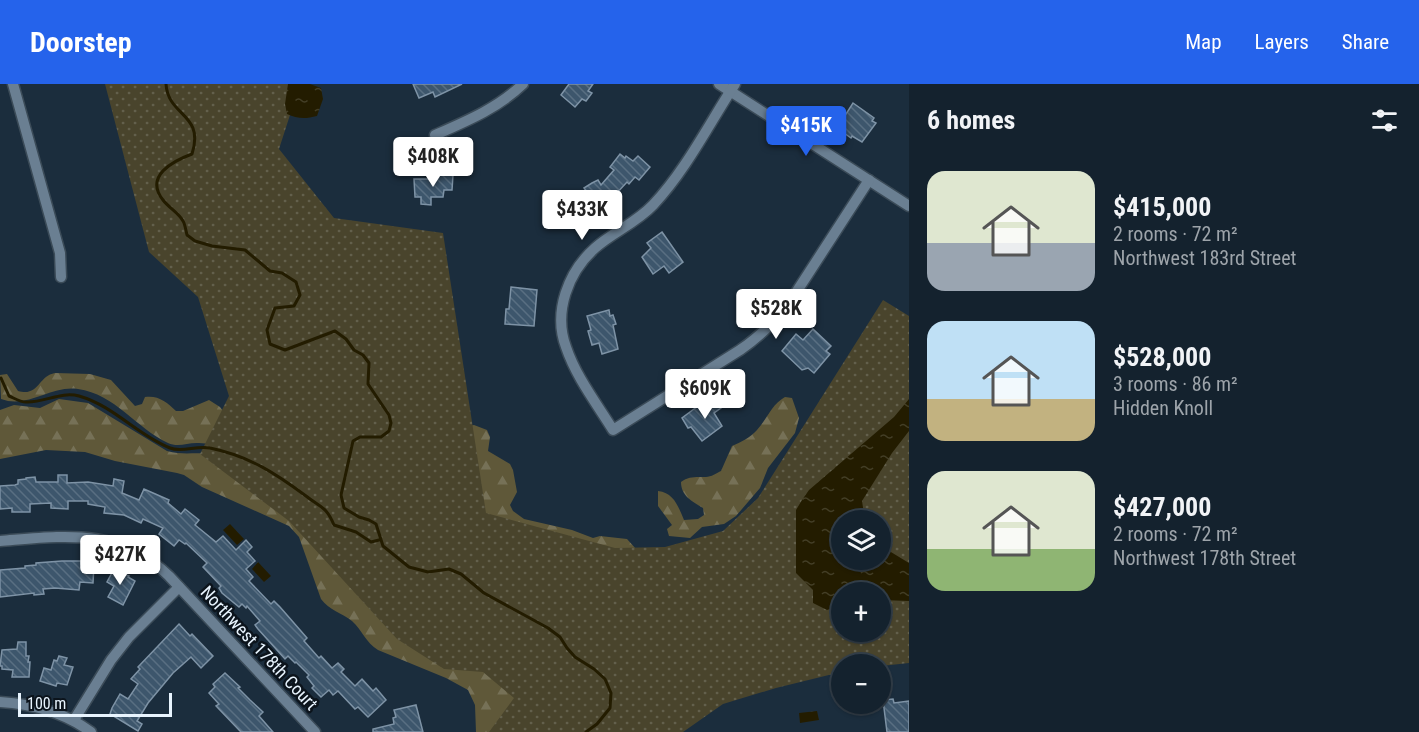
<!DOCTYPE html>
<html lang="en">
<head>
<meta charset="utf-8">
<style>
  :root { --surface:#14222e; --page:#212f3a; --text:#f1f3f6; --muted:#9da4aa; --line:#333f4a; --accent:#2563eb }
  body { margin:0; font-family:"Roboto Condensed",sans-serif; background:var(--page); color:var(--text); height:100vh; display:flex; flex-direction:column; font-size:22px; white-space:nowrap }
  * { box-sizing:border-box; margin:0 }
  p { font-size:20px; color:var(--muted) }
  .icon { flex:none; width:33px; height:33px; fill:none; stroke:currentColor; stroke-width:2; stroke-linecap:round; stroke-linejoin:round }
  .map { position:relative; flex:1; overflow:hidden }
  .side { display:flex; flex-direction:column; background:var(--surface); width:510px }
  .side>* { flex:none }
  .controls { position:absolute; left:831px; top:426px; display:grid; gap:12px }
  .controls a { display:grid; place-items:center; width:60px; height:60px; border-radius:50%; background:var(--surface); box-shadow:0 2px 4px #0004,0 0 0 2px var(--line); font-size:30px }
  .scale { position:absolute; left:18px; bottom:15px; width:154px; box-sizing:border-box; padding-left:6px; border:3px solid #e8f4fe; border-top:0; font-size:16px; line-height:21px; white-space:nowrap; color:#e8f4fe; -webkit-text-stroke:4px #0c141c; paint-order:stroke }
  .price { position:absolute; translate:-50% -51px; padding:0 14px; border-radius:6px; background:#fff; color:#222; font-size:20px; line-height:39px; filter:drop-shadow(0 2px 3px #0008) }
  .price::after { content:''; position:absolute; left:50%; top:36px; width:18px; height:14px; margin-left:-9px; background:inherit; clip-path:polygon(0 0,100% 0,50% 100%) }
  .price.active { background:var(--accent); color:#fff }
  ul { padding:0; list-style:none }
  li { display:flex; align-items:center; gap:18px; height:150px; padding:0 18px }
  li span { display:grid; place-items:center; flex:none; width:168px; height:120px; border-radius:18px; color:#555 }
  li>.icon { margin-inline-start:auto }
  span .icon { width:72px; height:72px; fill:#fffc; stroke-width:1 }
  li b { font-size:26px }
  h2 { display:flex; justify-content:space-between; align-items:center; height:72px; padding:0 18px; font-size:26px }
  header { display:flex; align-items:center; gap:36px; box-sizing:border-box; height:84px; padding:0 30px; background:var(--accent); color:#fff }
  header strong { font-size:28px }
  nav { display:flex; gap:33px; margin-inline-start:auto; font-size:21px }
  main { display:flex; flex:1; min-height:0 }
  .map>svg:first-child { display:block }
</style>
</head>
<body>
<header>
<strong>Doorstep</strong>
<nav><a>Map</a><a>Layers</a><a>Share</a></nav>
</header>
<main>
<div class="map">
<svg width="909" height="648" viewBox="0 0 909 648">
  <defs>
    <pattern id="forest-firs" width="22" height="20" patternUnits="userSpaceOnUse" patternTransform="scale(1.5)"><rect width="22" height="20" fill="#5f5839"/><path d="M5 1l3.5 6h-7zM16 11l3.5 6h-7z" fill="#767157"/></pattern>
    <pattern id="park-dots" width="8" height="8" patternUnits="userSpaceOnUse" patternTransform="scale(1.5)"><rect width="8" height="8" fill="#49442c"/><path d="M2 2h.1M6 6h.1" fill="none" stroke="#63604c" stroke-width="1.8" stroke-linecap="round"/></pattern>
    <pattern id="water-ripples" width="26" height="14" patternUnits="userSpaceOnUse" patternTransform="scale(1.5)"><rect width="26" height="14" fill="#231c00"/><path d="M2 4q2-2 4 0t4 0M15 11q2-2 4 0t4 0" fill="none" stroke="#433e26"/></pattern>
    <pattern id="building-back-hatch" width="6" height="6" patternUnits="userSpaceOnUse" patternTransform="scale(1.5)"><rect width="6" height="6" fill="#3d566c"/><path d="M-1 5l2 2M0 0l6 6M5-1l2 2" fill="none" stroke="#596f82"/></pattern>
  </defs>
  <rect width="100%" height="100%" fill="#1b2d3d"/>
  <g fill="url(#forest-firs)">
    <path d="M55,289L90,290L111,296L135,322L142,320L145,313C158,311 167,318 176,327H183L209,316L220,323L229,335L227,363C218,362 208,359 199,359C188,358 179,364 168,359C136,344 115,310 78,305C51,301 28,325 1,315L0,291L7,290L18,307C39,313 38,292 55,289Z"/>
    <path d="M785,313L792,314L799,334L795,349L768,384L760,404L736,432L724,440L702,443L690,454L669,452L667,445L672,441L658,422V407C674,409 678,422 684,436L698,435L704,431L703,424C692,417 681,412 681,398C689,392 696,393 706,393C711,393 717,389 721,387L732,362C741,358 750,354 757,346C767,335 772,320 785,313Z"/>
    <path d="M59,315L88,319L167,367C185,372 197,367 215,371L578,648H476L475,621L468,606L446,594L378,566C366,559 362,546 352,537C342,529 329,526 321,515L299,453L289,442L202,403L184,391L177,389L115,377L85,368L46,366L0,375V326L14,321L40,324Z"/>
    <path d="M474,341L487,346L490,353L488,367L510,380L513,386L517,408L510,421L513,427L524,435L572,446L593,454L600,452L627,455L636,465L642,479L483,437L468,342Z"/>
  </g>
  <path fill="url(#park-dots)" fill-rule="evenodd" d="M105,0H300L279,65L334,134L443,149L486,429L615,464L665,463L723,447L758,414L883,216L909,232V579L881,582L842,580L841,588L776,604L723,620L683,648H489L514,614L483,588L444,585L397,555L289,437L200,370L229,312L198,213L149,168ZM842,436H880V476H842ZM842,508H880V548H842Z"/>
  <g fill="url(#water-ripples)">
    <path d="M288,0H310L321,4L323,15L317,32C306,35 297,35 287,30L285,20Z"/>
    <path d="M909,315V347L892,369L862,417L865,436H842V476H880L881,462L909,479V517L881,516L880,508H842L841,521L827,526L813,519V506L796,489V426L802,416L809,406L894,333Z"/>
    <path d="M230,440L244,455L237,461L223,446Z"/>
    <path d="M258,478L271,492L264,498L252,485Z"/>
    <path d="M817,627L819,636L800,639L799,629Z"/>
  </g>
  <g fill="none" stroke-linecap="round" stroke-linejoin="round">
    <g stroke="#231c00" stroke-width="3">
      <path d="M166,0C168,33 205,29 192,70C173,77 144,92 163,116C169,124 179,129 183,137C185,140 186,147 187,151L195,157L212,162L245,166L270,187L282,189L296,198L300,211L294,222L275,224L267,246L270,260L285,266L335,247L346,255L354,266L363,271L369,279L368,300L389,331L391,339L389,347L381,353H360L353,357L341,411L344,424L359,433L369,436L376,440L383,462L409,483L428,488L449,485L461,490L484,509L548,544L560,553L567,564L575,573L594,585L605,595L611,609L610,624L597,640L586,648"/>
      <path d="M1,294L9,312C14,314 20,318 26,318C44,319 61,307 79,312C114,322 137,351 170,364C182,369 197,361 210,364C249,372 275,389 306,412C321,424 326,422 334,441L356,448L371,458L379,456"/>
    </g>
  </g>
  <g fill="url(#building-back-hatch)" stroke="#7e93a6" stroke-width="1.5">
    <path d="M413,0H462L435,13L433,8L419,14Z"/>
    <path d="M569,0H593L588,7L592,9L586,17L582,15L575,23L561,11Z"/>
    <path d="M853,19L874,34L872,37L876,39L862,58L852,52L851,54L837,44Z"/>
    <path d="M620,70L625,74L626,72L633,77L638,72L650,83L639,96L635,93L629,100L627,98L615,111L619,116L587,134L576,117L588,109L584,104L592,99L598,96L601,101L614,86L610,83Z"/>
    <path d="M436,90L453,91L452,106H444L443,113H431V121L421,120V113H415L414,95H436Z"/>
    <path d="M662,148L683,178L669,189L664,182L653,190L642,173L651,164L647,159Z"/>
    <path d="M511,203L537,206L534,242L505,240L506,225H509Z"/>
    <path d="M609,226L610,232L613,231L616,240L613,241L618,265L602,270L599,259L592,261L588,247L591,246L587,232Z"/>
    <path d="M813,245L831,262L826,267L830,270L814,289L808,284L802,286L782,267L796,250L803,256Z"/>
    <path d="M724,314L728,319L714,329L722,342L702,357L691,343L688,344L682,334L698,322L701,327Z"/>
    <path d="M58,391H67V399L88,398L113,402L114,395L124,397L122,409L139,416L144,405L169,416L168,419L181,430L185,425L199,436L195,441L216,458L223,452L236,466L246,456L252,463L247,468L255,477L246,485L253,493L249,497L271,520L274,517L280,523L307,554L304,557L319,574L321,572L332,584L338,579L344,585L341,588L355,602L362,595L373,607L376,604L386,616L368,633L358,623L355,625L338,607L333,611L329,606L321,613L312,604L314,602L307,593L309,591L296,578L295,579L288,572L285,575L258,545L255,541L260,537L247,522L246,524L242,520L239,523L222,509L219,504L221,502L203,483L207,479L186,459L185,460L179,456L174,462L159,450L163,444L143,435L141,439L124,431L104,429L105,423L88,420V417H68V425L51,424V419L30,420V428H12V424L0,425V402L15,401L18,400V396L26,395V394L35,393L36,398H58Z"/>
    <path d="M62,477H81V480L94,481L93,499L80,498L79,506L55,504L43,505L44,510L34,511V509L0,513V486L25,484V482L36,481V479Z"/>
    <path d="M114,485L129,492L128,493L135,497L123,521L108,513L114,502L107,498Z"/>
    <path d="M179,540L190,552L192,550L213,572L201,584L191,573L173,589L148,619L137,637L142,640L138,647L110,630L112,624L120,610L128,615L138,600L131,595L140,585L138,583Z"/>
    <path d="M18,558H26V572H29L28,578H30L29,593H12L13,586L2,585V582H0L2,566L17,565Z"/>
    <path d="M59,572L67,574L64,581L73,583L67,601L57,599L56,602L40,597L44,584L51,586L54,576L57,577Z"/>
    <path d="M225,589L240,603L238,604L250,616L263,628L259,632L273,648H241L216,622L219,620L209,609L215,603L213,600Z"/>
    <path d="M893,615L894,619L909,617V648H887L883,616Z"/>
    <path d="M416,621L423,648H373V645L394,640L393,634L396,633L394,626Z"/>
  </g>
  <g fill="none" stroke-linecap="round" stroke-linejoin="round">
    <defs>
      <g id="street">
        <path d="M13,0L60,169L61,193"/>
        <path d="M719,0L909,122"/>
        <path d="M735,0C709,40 686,86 653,121C636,139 613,148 595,164C568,188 553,228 566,263C576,293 597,320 613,346L740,266C758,254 772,240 786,224L869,96"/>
        <path d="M435,51C467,37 498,24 523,0"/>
        <path d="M0,457C64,452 119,443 169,492L315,648"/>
        <path d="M0,618C33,620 64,628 91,648"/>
        <path d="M74,636L111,576L129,553L179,503"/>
      </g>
    </defs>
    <use href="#street" stroke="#3b4b58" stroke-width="13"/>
    <use href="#street" stroke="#6a7f92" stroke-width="10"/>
  </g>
  <g text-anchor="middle" stroke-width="5" stroke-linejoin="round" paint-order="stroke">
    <g font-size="18" fill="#e8f4fe" stroke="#0c141c">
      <text transform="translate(259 564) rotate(47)" y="6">Northwest 178th Court</text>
    </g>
  </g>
</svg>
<div class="controls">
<a><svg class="icon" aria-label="layers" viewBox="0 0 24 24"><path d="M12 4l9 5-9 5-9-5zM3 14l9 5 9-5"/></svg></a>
<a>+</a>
<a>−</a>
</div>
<div class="scale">100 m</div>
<b class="price active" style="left:806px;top:73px">$415K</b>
<b class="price" style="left:433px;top:104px">$408K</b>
<b class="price" style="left:582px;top:157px">$433K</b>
<b class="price" style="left:776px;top:256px">$528K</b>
<b class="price" style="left:705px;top:336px">$609K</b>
<b class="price" style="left:120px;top:502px">$427K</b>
</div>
<section class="side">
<h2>6 homes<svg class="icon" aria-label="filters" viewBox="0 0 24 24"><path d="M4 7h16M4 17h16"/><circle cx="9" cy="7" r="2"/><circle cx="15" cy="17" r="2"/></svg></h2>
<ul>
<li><span style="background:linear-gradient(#dfe7d0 60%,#9aa5b1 0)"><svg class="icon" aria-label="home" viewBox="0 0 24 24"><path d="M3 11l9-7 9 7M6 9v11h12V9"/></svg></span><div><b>$415,000</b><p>2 rooms · 72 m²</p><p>Northwest 183rd Street</p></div></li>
<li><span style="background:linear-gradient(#bfe0f5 65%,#c2b280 0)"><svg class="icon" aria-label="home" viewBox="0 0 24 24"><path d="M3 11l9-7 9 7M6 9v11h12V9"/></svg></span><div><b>$528,000</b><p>3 rooms · 86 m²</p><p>Hidden Knoll</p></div></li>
<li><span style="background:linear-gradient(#dfe7d0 65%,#8fb573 0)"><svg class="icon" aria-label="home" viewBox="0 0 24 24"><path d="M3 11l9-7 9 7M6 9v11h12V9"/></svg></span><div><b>$427,000</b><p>2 rooms · 72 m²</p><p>Northwest 178th Street</p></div></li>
</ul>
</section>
</main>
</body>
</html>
